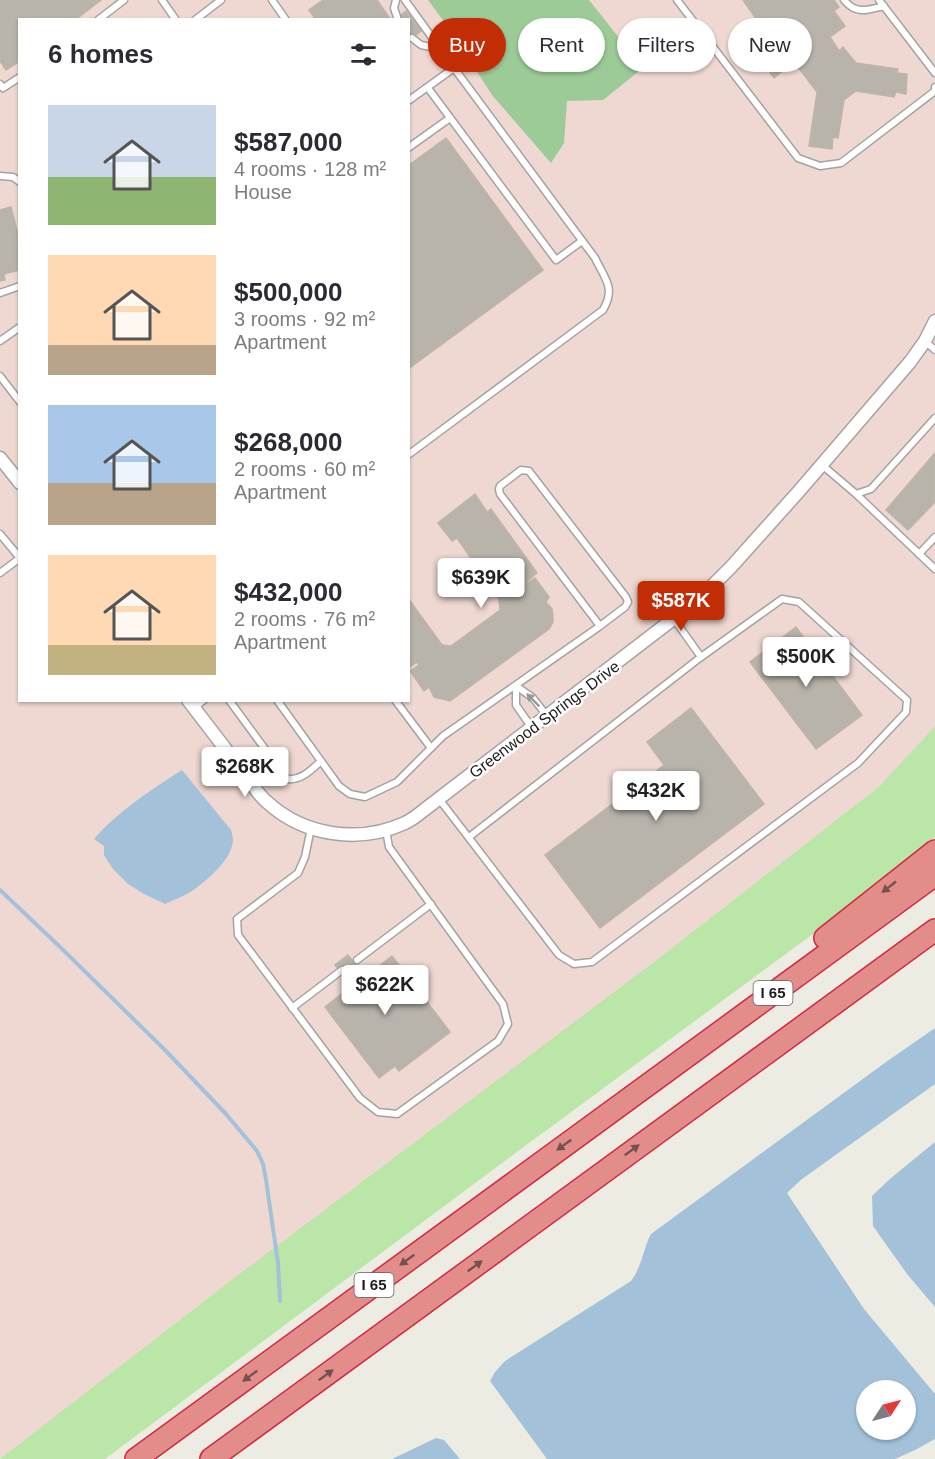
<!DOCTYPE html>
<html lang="en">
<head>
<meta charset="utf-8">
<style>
  :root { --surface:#fff; --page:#f7f7f7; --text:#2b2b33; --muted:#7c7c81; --accent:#c22d06 }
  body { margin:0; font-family:Arial,sans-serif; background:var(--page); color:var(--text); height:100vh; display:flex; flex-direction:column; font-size:22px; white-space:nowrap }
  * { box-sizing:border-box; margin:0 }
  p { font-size:20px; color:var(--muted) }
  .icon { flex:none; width:33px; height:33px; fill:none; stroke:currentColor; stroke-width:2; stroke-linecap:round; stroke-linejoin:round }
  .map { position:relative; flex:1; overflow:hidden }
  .panel { position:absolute; left:18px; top:18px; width:392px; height:684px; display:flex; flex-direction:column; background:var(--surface); border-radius:0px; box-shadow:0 2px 4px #0004 }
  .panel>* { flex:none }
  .guide { position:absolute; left:428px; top:18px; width:417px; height:54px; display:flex; gap:12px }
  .needle { width:39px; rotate:54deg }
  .buttons { position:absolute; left:856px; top:1380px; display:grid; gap:12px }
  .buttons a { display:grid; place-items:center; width:60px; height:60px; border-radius:50%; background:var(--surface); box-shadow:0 2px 4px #0004; font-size:30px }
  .price { position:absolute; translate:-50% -51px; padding:0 14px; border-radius:6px; background:#fff; color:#222; font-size:20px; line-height:39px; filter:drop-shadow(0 2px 3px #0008) }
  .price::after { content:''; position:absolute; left:50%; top:36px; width:18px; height:14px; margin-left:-9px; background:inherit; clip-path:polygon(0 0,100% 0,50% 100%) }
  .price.on { background:var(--accent); color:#fff }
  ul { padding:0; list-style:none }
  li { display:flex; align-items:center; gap:18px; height:150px; padding:0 30px }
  li span { display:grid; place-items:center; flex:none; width:168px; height:120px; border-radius:0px; color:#555 }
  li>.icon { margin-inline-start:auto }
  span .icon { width:72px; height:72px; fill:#fffc; stroke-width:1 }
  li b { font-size:26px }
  h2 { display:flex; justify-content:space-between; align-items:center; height:72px; padding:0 30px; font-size:26px }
  .chip { padding:0 21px; border-radius:27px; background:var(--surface); box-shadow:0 2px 4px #0004; font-size:21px; line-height:54px }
  .chip.on { background:var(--accent); color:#fff }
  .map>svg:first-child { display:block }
</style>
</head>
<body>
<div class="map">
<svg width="935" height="1459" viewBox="0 0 935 1459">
  <rect width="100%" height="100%" fill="#edece2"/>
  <path fill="#eed8d1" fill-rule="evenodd" d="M0,0H935V818L0,1459ZM20,20H408V700H20Z"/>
  <path fill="#bae6a8" d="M935,726V837L821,928L502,1163L105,1459H0L233,1279L658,959L880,786Z"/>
  <path fill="#9ccb98" d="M428,0H589L643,68L603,100L567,101L564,143L551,163L492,95L448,27Z"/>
  <g fill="#a3c2da" fill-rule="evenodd">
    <path d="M182,770L231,830C233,837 234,842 231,849C226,865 198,889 183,896C177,899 171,901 165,904L144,894L128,884L113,869L104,855V846L94,839C118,811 151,790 182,770Z"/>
    <path d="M935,1028V1084L802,1179L787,1193L864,1309L935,1394V1439L915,1450L895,1459H547L490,1381L495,1372L505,1361L631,1281C642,1267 643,1249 651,1234L886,1062ZM906,1390V1430H867V1390Z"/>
    <path d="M935,1142V1307L907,1274L873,1226L872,1196L891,1178Z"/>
    <path d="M436,1438L444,1440L460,1459H392Z"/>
  </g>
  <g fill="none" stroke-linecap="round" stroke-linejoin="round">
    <path stroke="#a3c2da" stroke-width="4" d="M0,890L58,945L165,1050L226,1114L257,1151L263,1164L266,1180L278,1263L280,1301"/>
  </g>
  <g fill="#b9b4ab" stroke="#beb5a5" stroke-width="1.5">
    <path d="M0,0H101L75,20H20V61L6,70L0,61Z"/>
    <path d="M323,0H377L391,20H316L309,10Z"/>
    <path d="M743,0H834L839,7L834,11L845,26L830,37L839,51L843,47L856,63L898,69L897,73L907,74L906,94L896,92L894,97L856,91L844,100L838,138L833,137L832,149L809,146L817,92L794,62L774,78L743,35L759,23Z"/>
    <path d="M406,11L421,31L408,41V20H394Z"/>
    <path d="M446,138L543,270L408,369V166Z"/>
    <path d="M11,207L20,243V270L4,274L5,280L0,281V210Z"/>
    <path d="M935,453V502L908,530L886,510Z"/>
    <path d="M475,494L487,512L491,509L537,573L524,584L525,585L535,578L549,597L546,602L552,609L553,616V622L549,629L450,701L434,697L429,687L424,691L410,671L419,665L417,662L408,668V598L442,645L451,646L500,610L499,599L457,538L452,541L438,523Z"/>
    <path d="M796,627L862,715L816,749L750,662Z"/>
    <path d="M691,708L764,804L600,928L545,855L664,765L647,742Z"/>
    <path d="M348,955L365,977L392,956L450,1032L399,1071L395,1066L379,1078L325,1007L352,986L335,965Z"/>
  </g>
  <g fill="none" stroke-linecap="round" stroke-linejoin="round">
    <defs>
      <g id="service">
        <path d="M162,0L176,20"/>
        <path d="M272,0L286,20"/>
        <path d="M396,0L394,8L397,17"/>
        <path d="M405,0L454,68"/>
        <path d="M677,0L798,158L820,166L841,163L935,91V87"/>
        <path d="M844,0C856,15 868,10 884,6"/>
        <path d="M879,0L935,73"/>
        <path d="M98,20L124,0"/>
        <path d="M195,20L221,0"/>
        <path d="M412,38L421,45L440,49"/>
        <path d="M0,84L3,88L20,77"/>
        <path d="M428,88L556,260L582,241"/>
        <path d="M408,101L454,68L595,258C605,279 616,288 603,310L408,455"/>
        <path d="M408,148L450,118"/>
        <path d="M0,176L13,177L20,182"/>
        <path d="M0,293L20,286"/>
        <path d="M0,341L20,327"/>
        <path d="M925,341L935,350"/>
        <path d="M0,376L20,402"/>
        <path d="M822,465L856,494L871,489L935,418"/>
        <path d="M856,494L935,569"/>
        <path d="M0,534L20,558"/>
        <path d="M919,554L935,537"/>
        <path d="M0,573L20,558"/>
        <path d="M516,686V705L532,728"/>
        <path d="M516,686L533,698L547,716"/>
        <path d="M229,700L287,779C301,781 311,770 321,761"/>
        <path d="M277,700L339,786L350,794L365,797L397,782L443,736L600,626L625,607L628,602L626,597L529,471L521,470L500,486L499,489L500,494L600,626"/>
        <path d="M395,700L431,748"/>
        <path d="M194,708L204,700"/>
        <path d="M439,799L559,955L574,964L592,962L858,763L906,712L907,700L799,602L782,599L701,657L674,619"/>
        <path d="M311,828L305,857L298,873L237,919L238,935L360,1098L378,1112L397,1114L498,1041L508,1024L503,1004L389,847L386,830"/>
        <path d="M469,837L701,657"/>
        <path d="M357,960L431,904"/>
        <path d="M292,1008L342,970"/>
      </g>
      <g id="minor">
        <path d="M0,458L20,483"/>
        <path d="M188,700C207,725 226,749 244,774C252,783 258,795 267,802C304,836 359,844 405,823C411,820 418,815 424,810L681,613L706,592L732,566L800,490L910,362L925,341L935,321"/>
      </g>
      <g id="motorway">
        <path d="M825,938L935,851"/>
        <path d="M136,1459L935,875"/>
        <path d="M211,1459L935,930"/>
      </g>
    </defs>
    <use href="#service" stroke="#a3a3a3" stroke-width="9"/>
    <use href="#minor" stroke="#a3a3a3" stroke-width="15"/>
    <use href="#motorway" stroke="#d12940" stroke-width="24"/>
    <use href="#service" stroke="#fff" stroke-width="6"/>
    <use href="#minor" stroke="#fff" stroke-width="12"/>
    <use href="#motorway" stroke="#e38d8b" stroke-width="21"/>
  </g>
  <defs><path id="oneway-solid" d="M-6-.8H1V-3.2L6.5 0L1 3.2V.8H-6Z" transform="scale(1.5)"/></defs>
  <use fill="#999" href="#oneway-solid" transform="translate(533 700) rotate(-135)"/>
  <g fill="#764f4e">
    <use href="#oneway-solid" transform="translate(889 887) rotate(142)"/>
    <use href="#oneway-solid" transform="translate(564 1145) rotate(144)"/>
    <use href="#oneway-solid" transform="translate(632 1150) rotate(-36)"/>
    <use href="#oneway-solid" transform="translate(407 1260) rotate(144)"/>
    <use href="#oneway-solid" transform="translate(475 1266) rotate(-36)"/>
    <use href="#oneway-solid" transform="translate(326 1375) rotate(-36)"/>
    <use href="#oneway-solid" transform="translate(250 1376) rotate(144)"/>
  </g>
  <g text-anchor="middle" stroke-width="5" stroke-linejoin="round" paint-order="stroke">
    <g fill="#fff" stroke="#606060" stroke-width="1.5">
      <rect x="753.5" y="981" width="39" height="24" rx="4.5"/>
      <rect x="354.5" y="1273" width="39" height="24" rx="4.5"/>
    </g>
    <g font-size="15" font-weight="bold" fill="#1c1c1c">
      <text x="773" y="998">I 65</text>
      <text x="374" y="1290">I 65</text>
    </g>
    <g font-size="16" fill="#1c1c1c" stroke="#fff">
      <text transform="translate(544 719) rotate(-37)" y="6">Greenwood Springs Drive</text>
    </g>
  </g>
</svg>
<div class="buttons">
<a><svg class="needle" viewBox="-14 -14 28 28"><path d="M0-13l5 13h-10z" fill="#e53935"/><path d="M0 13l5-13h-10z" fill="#7c7c81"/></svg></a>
</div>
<b class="price" style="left:481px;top:609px">$639K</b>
<b class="price on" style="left:681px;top:632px">$587K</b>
<b class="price" style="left:806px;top:688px">$500K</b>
<b class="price" style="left:245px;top:798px">$268K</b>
<b class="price" style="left:656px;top:822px">$432K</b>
<b class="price" style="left:385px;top:1016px">$622K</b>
<div class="guide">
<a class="chip on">Buy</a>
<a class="chip">Rent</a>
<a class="chip">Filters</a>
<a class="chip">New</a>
</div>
<section class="panel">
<h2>6 homes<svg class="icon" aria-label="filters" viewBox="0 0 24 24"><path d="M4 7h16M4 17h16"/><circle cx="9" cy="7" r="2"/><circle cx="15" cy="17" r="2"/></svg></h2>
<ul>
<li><span style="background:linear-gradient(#c9d6e8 60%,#8fb573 0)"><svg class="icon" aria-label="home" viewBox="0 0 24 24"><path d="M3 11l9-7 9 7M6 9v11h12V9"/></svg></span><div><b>$587,000</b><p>4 rooms · 128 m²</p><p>House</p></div></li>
<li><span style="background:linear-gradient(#ffd9b3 75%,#b9a48a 0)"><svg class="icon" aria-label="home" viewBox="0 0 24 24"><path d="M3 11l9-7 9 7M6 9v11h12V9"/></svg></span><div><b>$500,000</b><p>3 rooms · 92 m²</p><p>Apartment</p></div></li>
<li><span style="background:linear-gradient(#a9c7e8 65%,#b9a48a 0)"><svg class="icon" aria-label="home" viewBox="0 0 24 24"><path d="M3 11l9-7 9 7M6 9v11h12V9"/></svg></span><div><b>$268,000</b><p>2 rooms · 60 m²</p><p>Apartment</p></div></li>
<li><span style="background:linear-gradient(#ffd9b3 75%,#c2b280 0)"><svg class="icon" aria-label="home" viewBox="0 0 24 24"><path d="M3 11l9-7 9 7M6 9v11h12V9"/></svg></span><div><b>$432,000</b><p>2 rooms · 76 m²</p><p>Apartment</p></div></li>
</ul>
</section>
</div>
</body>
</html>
